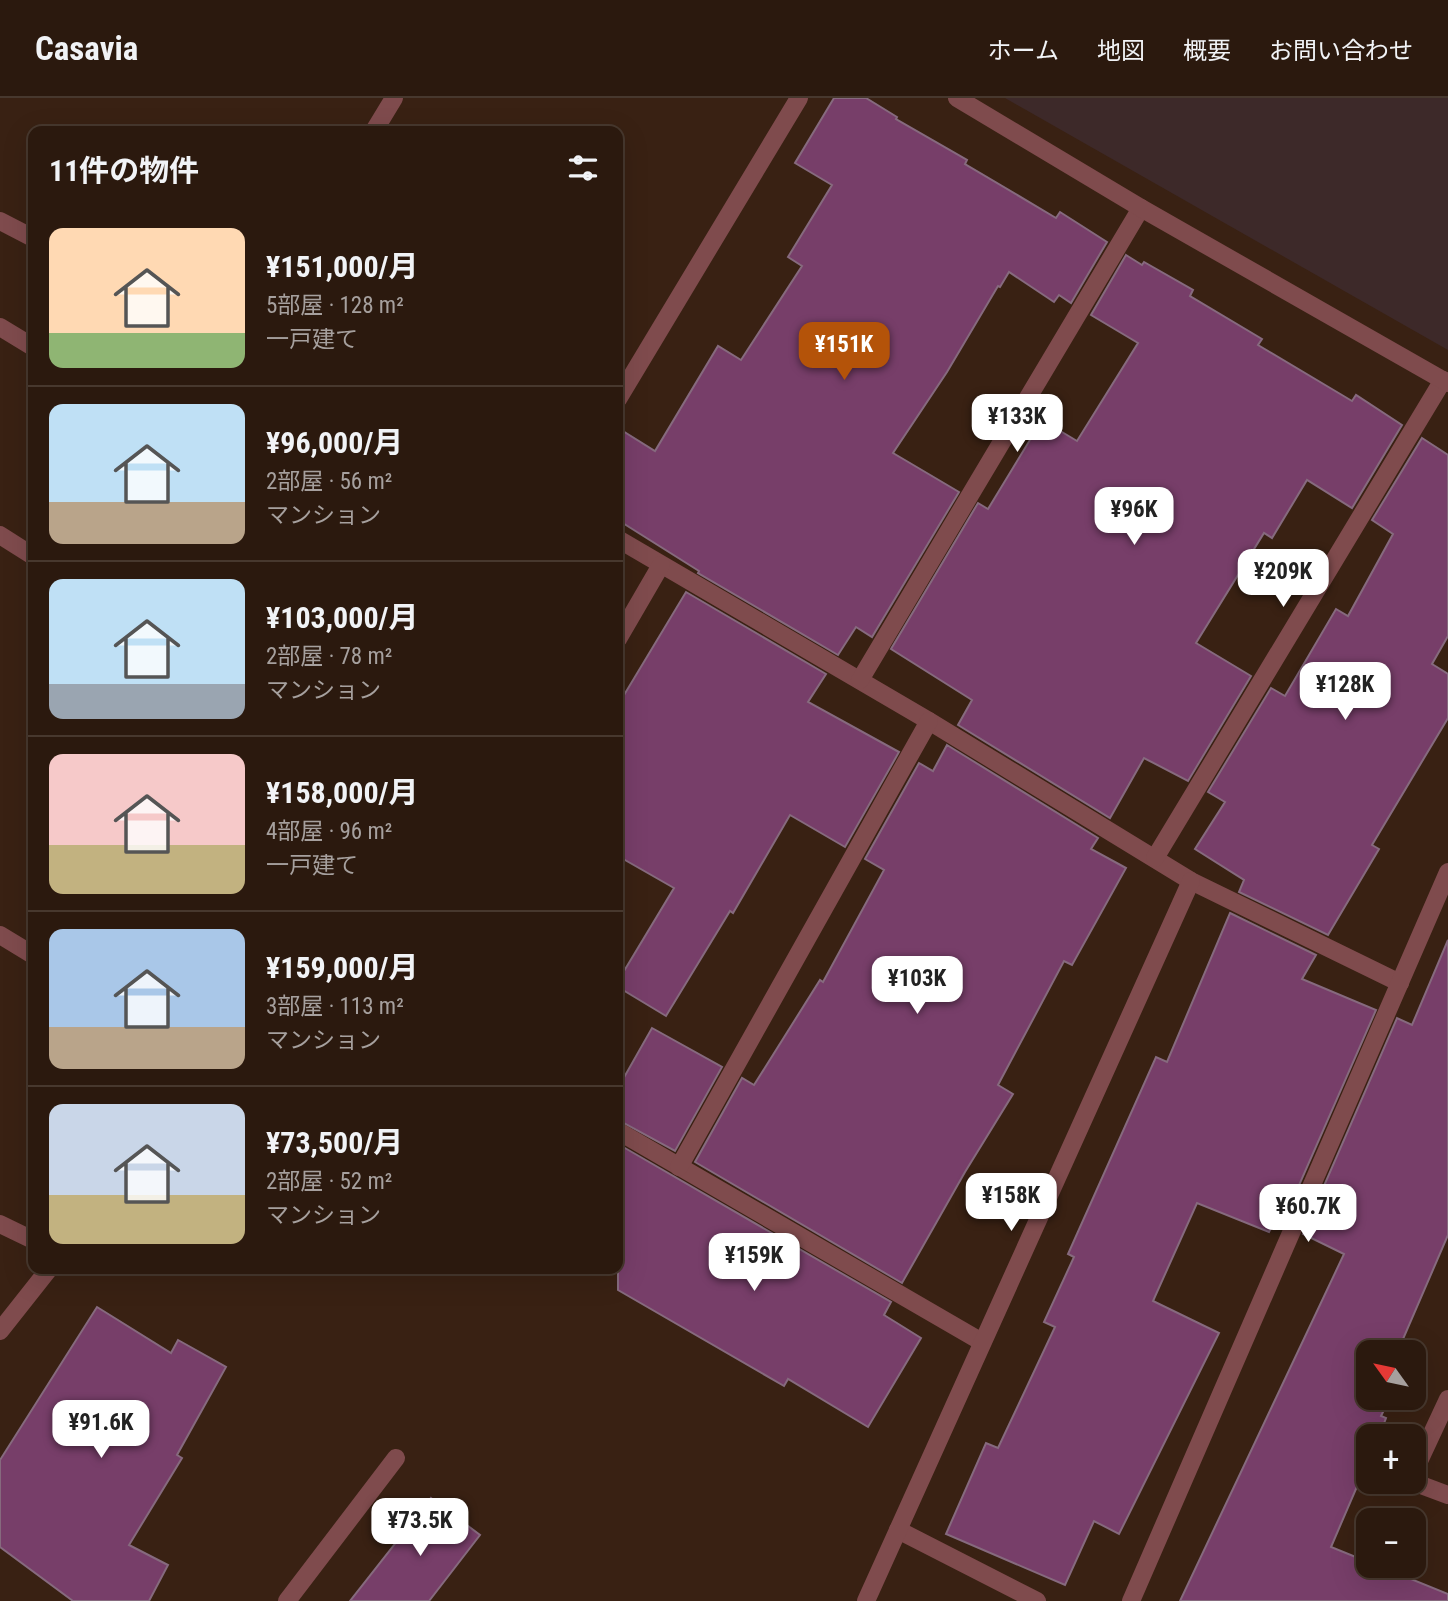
<!DOCTYPE html>
<html lang="ja">
<head>
<meta charset="utf-8">
<style>
  :root { --surface:#2b190e; --page:#332217; --text:#f1f3f6; --muted:#a6a09e; --line:#47382e; --accent:#b45309 }
  body { margin:0; font-family:"Roboto Condensed","Noto Sans JP",sans-serif; background:var(--page); color:var(--text); height:100vh; display:flex; flex-direction:column; font-size:26px; white-space:nowrap }
  * { box-sizing:border-box; margin:0 }
  p { font-size:23px; color:var(--muted) }
  .icon { flex:none; width:38px; height:38px; fill:none; stroke:currentColor; stroke-width:2; stroke-linecap:round; stroke-linejoin:round }
  .map { position:relative; flex:1; overflow:hidden }
  .details { position:absolute; left:28px; top:28px; width:595px; height:1148px; display:flex; flex-direction:column; background:var(--surface); border-radius:14px; box-shadow:0 7px 28px #0002,0 0 0 2px var(--line) }
  .details>* { flex:none }
  .needle { width:46px; rotate:303deg }
  .tools { position:absolute; left:1356px; top:1242px; display:grid; gap:14px }
  .tools a { display:grid; place-items:center; width:70px; height:70px; border-radius:14px; background:var(--surface); box-shadow:0 7px 28px #0002,0 0 0 2px var(--line); font-size:35px }
  .price { position:absolute; translate:-50% -60px; padding:0 16px; border-radius:14px; background:#fff; color:#222; font-size:23px; line-height:46px; filter:drop-shadow(0 2px 4px #0008) }
  .price::after { content:''; position:absolute; left:50%; top:42px; width:21px; height:16px; margin-left:-10px; background:inherit; clip-path:polygon(0 0,100% 0,50% 100%) }
  .price.active { background:var(--accent); color:#fff }
  ul { padding:0; list-style:none }
  li { display:flex; align-items:center; gap:21px; height:175px; padding:0 21px }
  li+li { border-top:2px solid var(--line) }
  li span { display:grid; place-items:center; flex:none; width:196px; height:140px; border-radius:14px; color:#555 }
  li>.icon { margin-inline-start:auto }
  span .icon { width:84px; height:84px; fill:#fffc; stroke-width:1 }
  li b { font-size:30px }
  h2 { display:flex; justify-content:space-between; align-items:center; height:84px; padding:0 21px; font-size:30px }
  header { display:flex; align-items:center; gap:42px; box-sizing:border-box; height:98px; padding:0 35px; background:var(--surface); border-bottom:2px solid var(--line) }
  header strong { font-size:33px }
  nav { display:flex; gap:38px; margin-inline-start:auto; font-size:24px }
  .map>svg:first-child { display:block }
</style>
</head>
<body>
<header>
<strong>Casavia</strong>
<nav><a>ホーム</a><a>地図</a><a>概要</a><a>お問い合わせ</a></nav>
</header>
<div class="map">
<svg width="1448" height="1503" viewBox="0 0 1448 1503">
  <rect width="100%" height="100%" fill="#392113"/>
  <path fill="#3d2929" d="M1005,0H1448V252Z"/>
  <g fill="#773e69" stroke="#866a7e" stroke-width="2">
    <path d="M834,0H866L897,19L896,21L967,62L965,66L1056,120L1060,114L1107,144L1071,205L1059,197L1054,204L1009,174L1000,189L998,188L947,274L893,355L959,394L872,539L856,529L838,557L698,475L699,473L618,422V330L655,353L718,248L741,262L802,168L788,159L832,87L795,65Z"/>
    <path d="M1126,157L1142,167L1144,164L1193,192L1190,198L1262,241L1258,247L1352,303L1356,297L1402,327L1352,410L1307,382L1272,440L1264,435L1196,545L1251,578L1188,683L1144,660L1110,720L958,627L972,602L891,551L978,405L988,411L1042,322L1077,343L1138,245L1091,217Z"/>
    <path d="M1422,340L1448,357V538L1432,566L1448,576V620L1372,747L1379,751L1328,837L1239,794L1244,782L1195,751L1225,704L1208,694L1271,590L1285,598L1336,511L1348,518L1393,436L1372,422Z"/>
    <path d="M686,494L826,576L808,604L899,654L845,749L790,717L733,815L730,813L666,918L618,889V883L674,790L618,758V607Z"/>
    <path d="M947,647L1098,740L1091,751L1126,770L1072,867L1064,863L998,987L1013,996L965,1074L902,1185L695,1064L742,980L754,987L820,882L823,884L884,772L865,761L919,665L933,673Z"/>
    <path d="M1230,815L1316,857L1302,881L1376,912L1282,1126L1275,1123L1269,1134L1197,1105L1153,1203L1219,1235L1119,1436L1094,1423L1065,1487L946,1436L986,1345L998,1350L1055,1229L1044,1224L1074,1159L1068,1156L1156,959L1167,964Z"/>
    <path d="M1448,842V1137L1397,1255H1368V1300H1390L1381,1318L1386,1320L1379,1339H1368V1363L1331,1449L1368,1464V1468H1379L1448,1496V1503H1180L1344,1156L1303,1136L1397,920L1412,927Z"/>
    <path d="M652,930L722,969L675,1053L618,1022V990Z"/>
    <path d="M618,1046L891,1204L884,1217L921,1240L868,1329L788,1281L784,1288L618,1192Z"/>
    <path d="M97,1209L171,1255L178,1242L226,1269L177,1357L182,1360L129,1447L168,1467L149,1503H73L0,1449V1362Z"/>
    <path d="M431,1400L480,1437L429,1503H350Z"/>
  </g>
  <g fill="none" stroke-linecap="round" stroke-linejoin="round">
    <g stroke="#7f4b4d" stroke-width="18">
      <path d="M1414,1374L1448,1301"/>
      <path d="M1413,1384L1448,1397"/>
    </g>
    <g stroke="#7f4b4d" stroke-width="18">
      <path d="M374,33L394,0"/>
      <path d="M0,123L33,140"/>
      <path d="M0,229L33,249"/>
      <path d="M618,301L799,0"/>
      <path d="M0,437L33,458"/>
      <path d="M618,441L929,623L1191,783L1400,885"/>
      <path d="M618,541L661,467"/>
      <path d="M860,582L1141,110"/>
      <path d="M1155,760L1443,282"/>
      <path d="M0,837L33,857"/>
      <path d="M618,1033L982,1244"/>
      <path d="M679,1069L929,623"/>
      <path d="M0,1126L33,1142"/>
      <path d="M0,1233L49,1171"/>
      <path d="M898,1432L1037,1503"/>
      <path d="M287,1503L396,1360"/>
      <path d="M866,1503L1191,783"/>
      <path d="M1131,1503L1448,774"/>
    </g>
    <path stroke="#7f4b4d" stroke-width="18" d="M957,0L1141,110L1448,285"/>
  </g>
</svg>
<div class="tools">
<a><svg class="needle" viewBox="-14 -14 28 28"><path d="M0-13l5 13h-10z" fill="#e53935"/><path d="M0 13l5-13h-10z" fill="#a6a09e"/></svg></a>
<a>+</a>
<a>−</a>
</div>
<b class="price active" style="left:844px;top:284px">¥151K</b>
<b class="price" style="left:1017px;top:356px">¥133K</b>
<b class="price" style="left:1134px;top:449px">¥96K</b>
<b class="price" style="left:1283px;top:511px">¥209K</b>
<b class="price" style="left:1345px;top:624px">¥128K</b>
<b class="price" style="left:917px;top:918px">¥103K</b>
<b class="price" style="left:1011px;top:1135px">¥158K</b>
<b class="price" style="left:1308px;top:1146px">¥60.7K</b>
<b class="price" style="left:754px;top:1195px">¥159K</b>
<b class="price" style="left:101px;top:1362px">¥91.6K</b>
<b class="price" style="left:420px;top:1460px">¥73.5K</b>
<section class="details">
<h2>11件の物件<svg class="icon" aria-label="filters" viewBox="0 0 24 24"><path d="M4 7h16M4 17h16"/><circle cx="9" cy="7" r="2"/><circle cx="15" cy="17" r="2"/></svg></h2>
<ul>
<li><span style="background:linear-gradient(#ffd9b3 75%,#8fb573 0)"><svg class="icon" aria-label="home" viewBox="0 0 24 24"><path d="M3 11l9-7 9 7M6 9v11h12V9"/></svg></span><div><b>¥151,000/月</b><p>5部屋 · 128 m²</p><p>一戸建て</p></div></li>
<li><span style="background:linear-gradient(#bfe0f5 70%,#b9a48a 0)"><svg class="icon" aria-label="home" viewBox="0 0 24 24"><path d="M3 11l9-7 9 7M6 9v11h12V9"/></svg></span><div><b>¥96,000/月</b><p>2部屋 · 56 m²</p><p>マンション</p></div></li>
<li><span style="background:linear-gradient(#bfe0f5 75%,#9aa5b1 0)"><svg class="icon" aria-label="home" viewBox="0 0 24 24"><path d="M3 11l9-7 9 7M6 9v11h12V9"/></svg></span><div><b>¥103,000/月</b><p>2部屋 · 78 m²</p><p>マンション</p></div></li>
<li><span style="background:linear-gradient(#f6c9c9 65%,#c2b280 0)"><svg class="icon" aria-label="home" viewBox="0 0 24 24"><path d="M3 11l9-7 9 7M6 9v11h12V9"/></svg></span><div><b>¥158,000/月</b><p>4部屋 · 96 m²</p><p>一戸建て</p></div></li>
<li><span style="background:linear-gradient(#a9c7e8 70%,#b9a48a 0)"><svg class="icon" aria-label="home" viewBox="0 0 24 24"><path d="M3 11l9-7 9 7M6 9v11h12V9"/></svg></span><div><b>¥159,000/月</b><p>3部屋 · 113 m²</p><p>マンション</p></div></li>
<li><span style="background:linear-gradient(#c9d6e8 65%,#c2b280 0)"><svg class="icon" aria-label="home" viewBox="0 0 24 24"><path d="M3 11l9-7 9 7M6 9v11h12V9"/></svg></span><div><b>¥73,500/月</b><p>2部屋 · 52 m²</p><p>マンション</p></div></li>
</ul>
</section>
</div>
</body>
</html>
